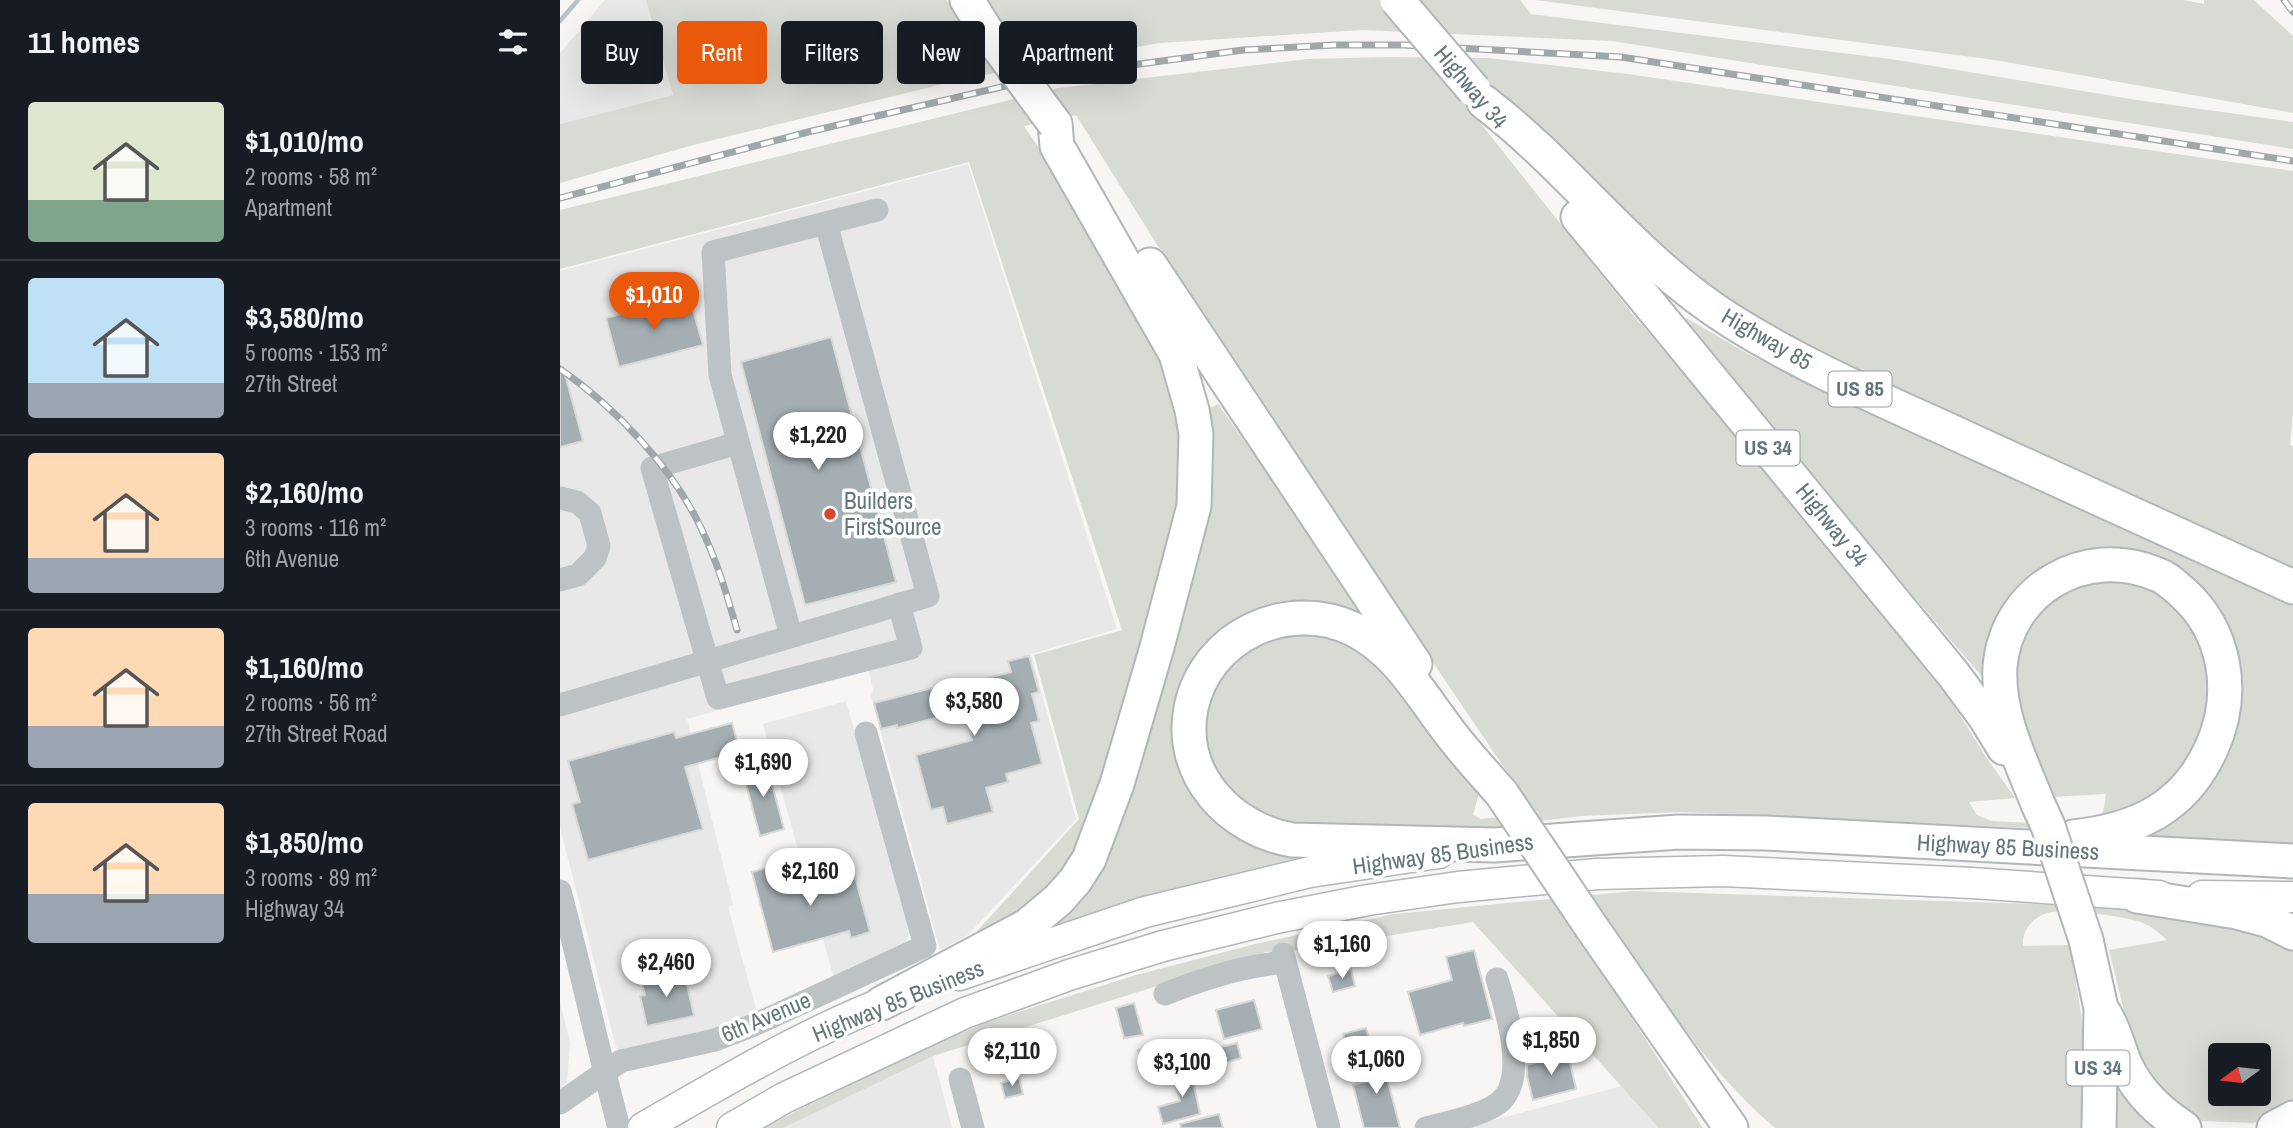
<!DOCTYPE html>
<html lang="en">
<head>
<meta charset="utf-8">
<style>
  :root { --surface:#171b24; --page:#242831; --text:#f1f3f6; --muted:#9ea1a6; --line:#363941; --accent:#ea580c }
  body { margin:0; font-family:"Archivo Narrow",sans-serif; background:var(--page); color:var(--text); height:100vh; display:flex; flex-direction:column; font-size:26px; white-space:nowrap }
  * { box-sizing:border-box; margin:0 }
  p { font-size:23px; color:var(--muted) }
  .icon { flex:none; width:38px; height:38px; fill:none; stroke:currentColor; stroke-width:2; stroke-linecap:round; stroke-linejoin:round }
  .map { position:relative; flex:1; overflow:hidden }
  .side { display:flex; flex-direction:column; background:var(--surface); width:560px }
  .side>* { flex:none }
  .banner { position:absolute; left:21px; top:21px; width:665px; height:63px; display:flex; gap:14px }
  .needle { width:46px; rotate:255deg }
  .tools { position:absolute; left:1648px; top:1043px; display:grid; gap:14px }
  .tools a { display:grid; place-items:center; width:63px; height:63px; border-radius:7px; background:var(--surface); box-shadow:0 7px 28px #0002; font-size:35px }
  .price { position:absolute; translate:-50% -60px; padding:0 16px; border-radius:24px; background:#fff; color:#222; font-size:23px; line-height:46px; filter:drop-shadow(0 2px 4px #0008) }
  .price::after { content:''; position:absolute; left:50%; top:42px; width:21px; height:16px; margin-left:-10px; background:inherit; clip-path:polygon(0 0,100% 0,50% 100%) }
  .price.selected { background:var(--accent); color:#fff }
  ul { padding:0; list-style:none }
  li { display:flex; align-items:center; gap:21px; height:175px; padding:0 28px }
  li+li { border-top:2px solid var(--line) }
  li span { display:grid; place-items:center; flex:none; width:196px; height:140px; border-radius:7px; color:#555 }
  li>.icon { margin-inline-start:auto }
  span .icon { width:84px; height:84px; fill:#fffc; stroke-width:1 }
  li b { font-size:30px }
  h2 { display:flex; justify-content:space-between; align-items:center; height:84px; padding:0 28px; font-size:30px }
  .pill { padding:0 24px; border-radius:7px; background:var(--surface); box-shadow:0 7px 28px #0002; font-size:24px; line-height:63px }
  .pill.selected { background:var(--accent); color:#fff }
  main { display:flex; flex:1; min-height:0 }
  .map>svg:first-child { display:block }
</style>
</head>
<body>
<main>
<section class="side">
<h2>11 homes<svg class="icon" aria-label="filters" viewBox="0 0 24 24"><path d="M4 7h16M4 17h16"/><circle cx="9" cy="7" r="2"/><circle cx="15" cy="17" r="2"/></svg></h2>
<ul>
<li><span style="background:linear-gradient(#dfe7d0 70%,#7fa58c 0)"><svg class="icon" aria-label="home" viewBox="0 0 24 24"><path d="M3 11l9-7 9 7M6 9v11h12V9"/></svg></span><div><b>$1,010/mo</b><p>2 rooms · 58 m²</p><p>Apartment</p></div></li>
<li><span style="background:linear-gradient(#bfe0f5 75%,#9aa5b1 0)"><svg class="icon" aria-label="home" viewBox="0 0 24 24"><path d="M3 11l9-7 9 7M6 9v11h12V9"/></svg></span><div><b>$3,580/mo</b><p>5 rooms · 153 m²</p><p>27th Street</p></div></li>
<li><span style="background:linear-gradient(#ffd9b3 75%,#9aa5b1 0)"><svg class="icon" aria-label="home" viewBox="0 0 24 24"><path d="M3 11l9-7 9 7M6 9v11h12V9"/></svg></span><div><b>$2,160/mo</b><p>3 rooms · 116 m²</p><p>6th Avenue</p></div></li>
<li><span style="background:linear-gradient(#ffd9b3 70%,#9aa5b1 0)"><svg class="icon" aria-label="home" viewBox="0 0 24 24"><path d="M3 11l9-7 9 7M6 9v11h12V9"/></svg></span><div><b>$1,160/mo</b><p>2 rooms · 56 m²</p><p>27th Street Road</p></div></li>
<li><span style="background:linear-gradient(#ffd9b3 65%,#9aa5b1 0)"><svg class="icon" aria-label="home" viewBox="0 0 24 24"><path d="M3 11l9-7 9 7M6 9v11h12V9"/></svg></span><div><b>$1,850/mo</b><p>3 rooms · 89 m²</p><p>Highway 34</p></div></li>
</ul>
</section>
<div class="map">
<svg width="1733" height="1128" viewBox="0 0 1733 1128">
  <rect width="100%" height="100%" fill="#f7f6f4"/>
  <g fill="#e7e8e7">
    <path d="M45,0H86L113,95L0,124V53Z"/>
    <path d="M408,164L557,629L471,654L516,819L408,935L380,950L311,696L313,689L308,669L127,719L173,905L168,907L198,1016L153,1033L59,1052L55,1044L0,827V271Z"/>
    <path d="M286,701L346,916L349,933L346,941L336,952L275,982L203,724Z"/>
    <path d="M0,1002L10,1043L7,1082L0,1089Z"/>
    <path d="M373,1056L392,1128H223L243,1117Z"/>
    <path d="M1066,1085L1102,1128H903Z"/>
  </g>
  <g fill="#d7dbd3" fill-rule="evenodd">
    <path d="M86,0H386L411,32L442,25L428,0H960L971,14L1331,59L1577,100L1733,122V149L1052,41L802,30L600,43L412,77L137,144L0,183V124L113,95Z"/>
    <path d="M975,0H1623L1644,4V0H1694L1733,36V113L1435,60Z"/>
    <path d="M827,57L928,58L1068,74L1733,171V413L1730,445L1733,446V574L1448,446L1225,336L1159,300L894,90L1074,316L1148,402L1339,635L1389,698L1426,757L1455,798L1409,802L1417,815L1431,821L1519,825L1538,817L1543,812L1546,794L1492,797L1452,713L1459,633L1495,596L1535,578L1568,580L1603,592L1638,624L1657,708L1611,796L1519,830L1121,812L1022,816L923,828H718L663,789L640,737L654,680L685,647L754,624L806,646L919,793L913,815L921,819L978,813L960,791L677,373L516,115L464,126L526,217L608,367L619,419L624,473L610,543L530,825L504,880L479,908L411,938L519,819L474,655L562,630L409,162L0,269V210L499,88L748,59Z"/>
    <path d="M1126,318L1192,356L1310,414L1733,606V844L1569,837L1661,752L1633,589L1511,563L1428,684L1122,323Z"/>
    <path d="M658,404L810,618L781,612L651,648L631,781L762,854L545,909L474,937L519,897L644,411Z"/>
    <path d="M1073,891L1594,908L1702,929L1726,944L1733,951V1105L1694,1123L1642,1121L1608,1099L1582,1062L1569,1031L1549,950L1607,940C1600,934 1593,927 1585,924C1569,916 1510,910 1492,912C1476,914 1461,929 1463,946L1509,945L1520,1006L1525,1048V1128H1215C1148,1071 1101,997 1052,925L1016,932L1143,1128H1099L913,922L741,950L706,952L373,1056L223,1128H202L367,1047L433,1020L576,975L699,943L834,914ZM1661,1055H1699V1094H1661Z"/>
    <path d="M1554,1065L1599,1128H1555Z"/>
  </g>
  <g fill="none" stroke-linecap="round" stroke-linejoin="round">
    <path stroke="#b6c3c6" stroke-width="4.5" d="M0,21L18,0"/>
  </g>
  <g fill="#a5afb3" stroke="#d8d8d6" stroke-width="2">
    <path d="M129,296L143,345L59,367L46,318Z"/>
    <path d="M271,337L336,582L245,605L181,362Z"/>
    <path d="M0,371H4L23,441L0,447Z"/>
    <path d="M469,656L479,692L472,694L479,721L471,723L482,764L446,774L448,782L426,788L433,812L387,824L383,807L371,810L356,755L412,740L404,707L379,714V717L337,728V725L321,729L314,703L372,688L373,692L451,672L448,661Z"/>
    <path d="M172,723L180,752L125,767L143,829L28,860L12,804L20,802L8,761L114,732L116,738Z"/>
    <path d="M206,762L224,829L200,836L182,769Z"/>
    <path d="M207,868L210,879L236,872L239,884L293,869L310,932L291,938L289,931L213,952L192,872Z"/>
    <path d="M914,950L932,1019L904,1026L903,1023L860,1035L848,992L892,980L886,957Z"/>
    <path d="M791,969L795,986L773,992L768,976Z"/>
    <path d="M124,971L134,1016L87,1026L80,996L85,995L81,980Z"/>
    <path d="M694,1000L702,1029L664,1039L656,1010Z"/>
    <path d="M574,1003L583,1035L564,1038L556,1008Z"/>
    <path d="M806,1028L811,1045L788,1051L783,1034Z"/>
    <path d="M677,1043L681,1058L665,1063L661,1047Z"/>
    <path d="M596,1045L601,1064L583,1069L578,1050Z"/>
    <path d="M818,1048L832,1097L840,1128H804L793,1085L810,1081L803,1051Z"/>
    <path d="M1008,1054L1016,1089L973,1100L967,1076V1065Z"/>
    <path d="M630,1067L640,1114L603,1124L598,1107L620,1101L612,1072Z"/>
    <path d="M459,1078L463,1094L445,1098L441,1083Z"/>
    <path d="M659,1114L663,1128H621L620,1124Z"/>
  </g>
  <g fill="none" stroke-linecap="round" stroke-linejoin="round">
    <defs>
      <g id="major">
        <path d="M1642,896L1733,897"/>
        <path d="M399,975L585,912L750,872L879,853"/>
        <path d="M83,1128C167,1080 251,1029 343,995"/>
        <path d="M172,1128L224,1098L405,1013L509,975L603,946L716,918L808,900L898,887L1037,874L1163,871L1412,883L1599,896"/>
      </g>
      <g id="highway">
        <path d="M407,0L425,29"/>
        <path d="M924,102C1013,170 1076,262 1173,322C1248,369 1330,403 1410,440C1518,489 1625,538 1733,587"/>
        <path d="M1018,217L1394,675L1425,717L1444,748"/>
        <path d="M590,265L855,664"/>
        <path d="M942,794C923,772 904,752 887,729C860,693 835,649 793,629C728,598 646,635 631,708C618,775 670,829 732,840L935,845L1119,832L1206,833L1733,861"/>
        <path d="M1478,804C1461,761 1437,714 1440,667C1446,590 1525,544 1596,574C1606,577 1614,585 1622,592C1666,631 1676,693 1652,747C1625,808 1577,830 1513,837"/>
        <path d="M1577,896L1677,912L1707,920L1733,933"/>
        <path d="M1032,928L1171,1128"/>
        <path d="M1526,940L1541,1008L1539,1128"/>
        <path d="M322,1003L467,926L498,900L515,881L529,859L557,784L597,647L634,506L636,434L632,410L616,354L497,146L495,124"/>
        <path d="M1544,1013C1554,1028 1558,1047 1565,1064C1578,1092 1598,1111 1624,1128"/>
        <path d="M1714,1128L1733,1118"/>
      </g>
    </defs>
    <use href="#major" stroke="#b1b7ba" stroke-width="33"/>
    <use href="#highway" stroke="#b1b6b8" stroke-width="37"/>
    <g stroke="#bdc3c5" stroke-width="23">
      <path d="M178,443L92,468L158,698L351,648L339,604"/>
      <path d="M0,498L17,502L30,513L39,546L35,558L18,575L0,580"/>
      <path d="M231,636L160,375L153,252L317,210"/>
      <path d="M0,705L368,596L266,223"/>
      <path d="M0,891C21,970 38,1049 59,1128"/>
      <path d="M723,954L769,1128"/>
      <path d="M605,994C644,978 683,966 725,962"/>
      <path d="M400,1079L413,1128"/>
      <path d="M0,1103L61,1061L155,1040L194,1025L365,946L306,733"/>
      <path d="M866,1128C887,1122 927,1115 942,1100C967,1074 946,1009 937,979"/>
    </g>
    <use href="#major" stroke="#fff" stroke-width="30"/>
    <use href="#highway" stroke="#fff" stroke-width="33"/>
    <defs>
      <g id="rail">
        <path d="M1724,0L1733,12"/>
        <path d="M0,198L248,132L484,77L683,50L774,45H844L1061,57L1733,161"/>
        <path d="M0,369C55,407 112,467 141,528C157,561 167,595 177,630"/>
      </g>
    </defs>
    <use href="#rail" stroke="#9fa7ab" stroke-width="7"/>
    <use href="#rail" stroke="#fff" stroke-width="4.5" stroke-dasharray="13" stroke-linecap="butt"/>
    <defs>
      <g id="highway-bridge">
        <path d="M837,0L914,90"/>
        <path d="M425,29L495,124"/>
        <path d="M942,794L1032,928"/>
        <path d="M1478,804L1488,826L1526,940"/>
      </g>
    </defs>
    <use href="#highway-bridge" stroke="#b1b6b8" stroke-width="37" stroke-linecap="butt"/>
    <use href="#highway-bridge" stroke="#fff" stroke-width="33"/>
  </g>
  <circle fill="#d94531" stroke="#fff" stroke-width="2.5" cx="270" cy="514" r="7"/>
  <g text-anchor="middle" stroke-width="7" stroke-linejoin="round" paint-order="stroke">
    <g fill="#fff" stroke="#929ea4" stroke-width="2">
      <rect x="1268.5" y="371.5" width="63" height="35" rx="5"/>
      <rect x="1176.5" y="430.5" width="63" height="35" rx="5"/>
      <rect x="1506.5" y="1050.5" width="63" height="35" rx="5"/>
    </g>
    <g font-size="21" font-weight="bold" fill="#63757d">
      <text x="1300" y="396">US 85</text>
      <text x="1208" y="455">US 34</text>
      <text x="1538" y="1075">US 34</text>
    </g>
    <g font-size="23" fill="#63757d" stroke="#fff">
      <text transform="translate(911 87) rotate(50)" y="8">Highway 34</text>
      <text transform="translate(1207 339) rotate(30)" y="8">Highway 85</text>
      <text transform="translate(1272 525) rotate(51)" y="8">Highway 34</text>
      <text transform="translate(1448 847) rotate(3)" y="8">Highway 85 Business</text>
      <text transform="translate(883 854) rotate(-8)" y="8">Highway 85 Business</text>
      <text transform="translate(338 1001) rotate(-22)" y="8">Highway 85 Business</text>
      <text transform="translate(206 1017) rotate(-23)" y="8">6th Avenue</text>
    </g>
    <g font-size="23" fill="#63757d" stroke="#fff" text-anchor="start">
      <text x="284" y="509">Builders<tspan x="284" dy="26">FirstSource</tspan></text>
    </g>
  </g>
</svg>
<div class="tools">
<a><svg class="needle" viewBox="-14 -14 28 28"><path d="M0-13l5 13h-10z" fill="#e53935"/><path d="M0 13l5-13h-10z" fill="#9ea1a6"/></svg></a>
</div>
<b class="price selected" style="left:94px;top:332px">$1,010</b>
<b class="price" style="left:258px;top:472px">$1,220</b>
<b class="price" style="left:414px;top:738px">$3,580</b>
<b class="price" style="left:203px;top:799px">$1,690</b>
<b class="price" style="left:250px;top:908px">$2,160</b>
<b class="price" style="left:782px;top:981px">$1,160</b>
<b class="price" style="left:106px;top:999px">$2,460</b>
<b class="price" style="left:991px;top:1077px">$1,850</b>
<b class="price" style="left:452px;top:1088px">$2,110</b>
<b class="price" style="left:816px;top:1096px">$1,060</b>
<b class="price" style="left:622px;top:1099px">$3,100</b>
<div class="banner">
<a class="pill">Buy</a>
<a class="pill selected">Rent</a>
<a class="pill">Filters</a>
<a class="pill">New</a>
<a class="pill">Apartment</a>
</div>
</div>
</main>
</body>
</html>
